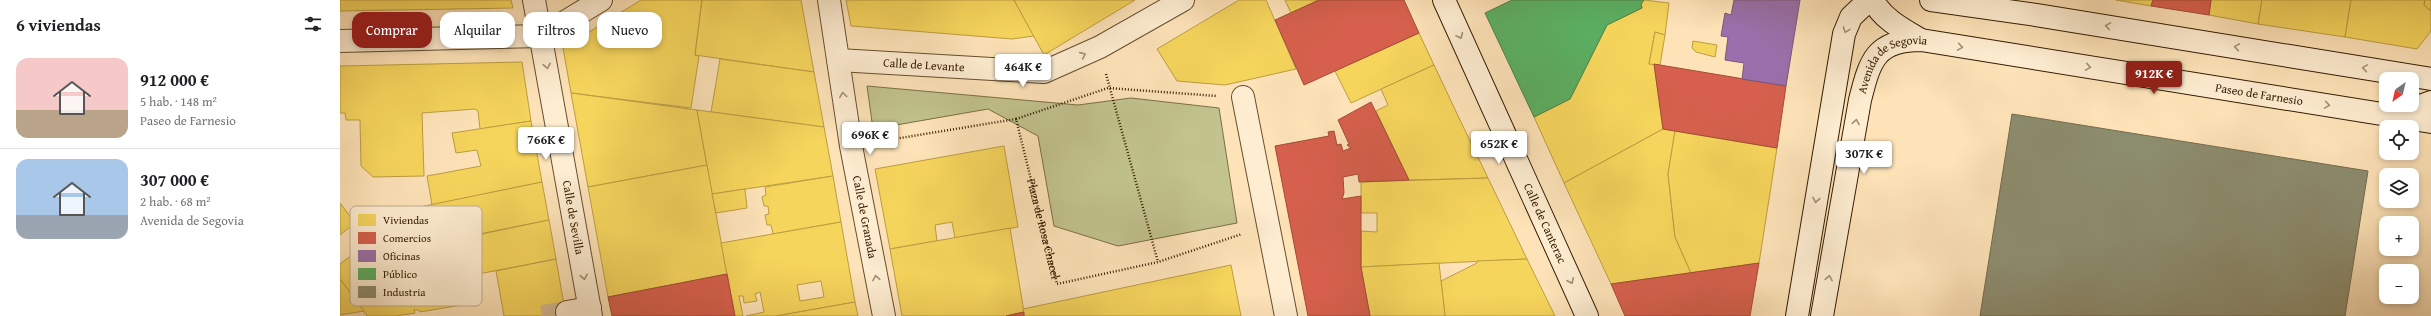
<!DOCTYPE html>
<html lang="es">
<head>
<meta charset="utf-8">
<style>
  :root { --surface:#fff; --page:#f2f2f2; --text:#202124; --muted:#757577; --line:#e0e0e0; --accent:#8f2418 }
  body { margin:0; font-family:"Gentium Book Plus",serif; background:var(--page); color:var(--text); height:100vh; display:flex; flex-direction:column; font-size:15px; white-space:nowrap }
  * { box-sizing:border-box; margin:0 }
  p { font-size:13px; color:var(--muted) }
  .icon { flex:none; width:22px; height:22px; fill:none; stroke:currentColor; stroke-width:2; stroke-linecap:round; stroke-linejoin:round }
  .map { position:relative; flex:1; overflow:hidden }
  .details { display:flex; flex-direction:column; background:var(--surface); width:340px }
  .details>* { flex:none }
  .hud { position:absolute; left:12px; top:12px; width:380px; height:36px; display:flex; gap:8px }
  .needle { width:26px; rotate:214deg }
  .buttons { position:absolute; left:2039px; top:72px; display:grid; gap:8px }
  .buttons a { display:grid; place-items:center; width:40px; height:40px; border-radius:8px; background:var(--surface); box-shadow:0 2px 6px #0003; font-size:20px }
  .price { position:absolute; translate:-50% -34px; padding:0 9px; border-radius:4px; background:#fff; color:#222; font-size:13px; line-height:26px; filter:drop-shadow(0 1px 2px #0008) }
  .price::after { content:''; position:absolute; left:50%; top:24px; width:12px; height:9px; margin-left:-6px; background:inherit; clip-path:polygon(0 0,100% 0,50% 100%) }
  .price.active { background:var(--accent); color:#fff }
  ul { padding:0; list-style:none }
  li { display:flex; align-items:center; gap:12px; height:100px; padding:0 16px }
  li+li { border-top:1px solid var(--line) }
  li span { display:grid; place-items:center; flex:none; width:112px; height:80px; border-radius:12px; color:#555 }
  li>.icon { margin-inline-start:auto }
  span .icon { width:48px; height:48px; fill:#fffc; stroke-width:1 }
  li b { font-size:17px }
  h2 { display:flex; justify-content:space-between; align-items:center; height:48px; padding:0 16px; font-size:17px }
  .chip { padding:0 14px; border-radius:12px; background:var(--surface); box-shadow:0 2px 6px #0003; font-size:14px; line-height:36px }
  .chip.active { background:var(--accent); color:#fff }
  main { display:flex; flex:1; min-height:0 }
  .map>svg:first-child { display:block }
</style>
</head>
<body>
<main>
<section class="details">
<h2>6 viviendas<svg class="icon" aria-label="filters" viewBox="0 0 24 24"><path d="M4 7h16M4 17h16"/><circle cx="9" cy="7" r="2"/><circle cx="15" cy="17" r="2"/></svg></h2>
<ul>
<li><span style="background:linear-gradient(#f6c9c9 65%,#b9a48a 0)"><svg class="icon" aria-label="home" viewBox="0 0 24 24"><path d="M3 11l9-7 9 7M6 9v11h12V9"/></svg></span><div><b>912 000 €</b><p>5 hab. · 148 m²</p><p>Paseo de Farnesio</p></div></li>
<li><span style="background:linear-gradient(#a9c7e8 70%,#9aa5b1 0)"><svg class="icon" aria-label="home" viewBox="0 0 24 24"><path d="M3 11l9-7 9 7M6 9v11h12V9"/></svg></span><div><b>307 000 €</b><p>2 hab. · 68 m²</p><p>Avenida de Segovia</p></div></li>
</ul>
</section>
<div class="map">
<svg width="2091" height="316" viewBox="0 0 2091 316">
  <rect width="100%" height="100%" fill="#fee3b8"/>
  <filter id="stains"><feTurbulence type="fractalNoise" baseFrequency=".005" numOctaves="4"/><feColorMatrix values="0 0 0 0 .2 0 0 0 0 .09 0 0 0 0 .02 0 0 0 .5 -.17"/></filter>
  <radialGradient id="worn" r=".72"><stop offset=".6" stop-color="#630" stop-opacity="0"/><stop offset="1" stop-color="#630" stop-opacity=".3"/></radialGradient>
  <path fill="#c2c38d" stroke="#7b6f47" d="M527,86L738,105L791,98L879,108L897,223L778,246L714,226L698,136L648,109L533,129Z"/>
  <g fill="#f6d55c" stroke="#bc9d41" fill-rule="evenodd">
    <path d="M0,0H171L173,8L0,11Z"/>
    <path d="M301,0H362L355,55L359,56L351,108L231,93L223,48Z"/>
    <path d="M362,0H461L474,72L355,55Z"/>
    <path d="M506,0H674L694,36L672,39L511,26Z"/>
    <path d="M674,0H795L704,55Z"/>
    <path d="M899,0H926L956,69L885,85L837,81L817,49Z"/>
    <path d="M945,0H979L951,13Z"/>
    <path d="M1304,0L1329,3L1325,35L1315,32L1309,64H1314L1323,129L1224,183L1194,117L1230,99L1267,25L1302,8L1301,4Z"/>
    <path d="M1776,0H1813L1811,6Z"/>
    <path d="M1871,0H1922L1918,24L1869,15Z"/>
    <path d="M1922,0H2011L2005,37L1918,24Z"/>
    <path d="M2011,0H2085L2084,5L2091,11V31L2077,49L2005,37Z"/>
    <path d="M2085,0H2091V11L2084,5Z"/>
    <path d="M1315,32L1325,35L1320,65L1309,64Z"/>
    <path d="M1079,33L1094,65L1011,103L995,71Z"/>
    <path d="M1353,41L1377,45L1375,57L1356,52L1352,48Z"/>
    <path d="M380,59L474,72L484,127L371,112Z"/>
    <path d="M182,62L191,121L140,129L138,111L135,109L82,113L84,176L33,177L21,166L20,120H6L5,113H0V66Z"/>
    <path d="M1094,65L1120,120L1148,178L1069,180L1036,111L1048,105L1041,89Z"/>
    <path d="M231,93L357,110L367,165L248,187Z"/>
    <path d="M357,110L484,127L493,176L372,194Z"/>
    <path d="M191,121L202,182L92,205L87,176L141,166L137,150L116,153L112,133Z"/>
    <path d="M1323,129L1335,131L1328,174L1335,237L1351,273L1271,284L1224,183Z"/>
    <path d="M1335,131L1437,148L1419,263L1351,273L1335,237L1328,174Z"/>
    <path d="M664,146L678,227L615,238L612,222L595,225L597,241L550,249L535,169Z"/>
    <path d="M367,165L387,274L268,297L248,187Z"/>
    <path d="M493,176L501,222L433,234L431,225H427L425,215L429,214L428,206H424L422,197L426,195L425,187Z"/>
    <path d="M1148,178L1187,259L1021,267V231L1037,232V213H1021V182Z"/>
    <path d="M202,182L209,220L80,246L70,209Z"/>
    <path d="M405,189L407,208L376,213L372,194Z"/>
    <path d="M0,203L15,223L0,235Z"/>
    <path d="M209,220L216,259L97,282L89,245Z"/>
    <path d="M501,222L515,302L436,316H406L424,312L420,292L415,294L417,301L404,303L403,296H399L403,316H395L381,243ZM481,281L484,297L460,301L457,285Z"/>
    <path d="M670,228L684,312L666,316H562L550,249Z"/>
    <path d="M31,241L41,253L51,252L50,247L77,243L78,247L89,245L98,284L133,276L136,299L134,303L80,312L79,310H74L75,313L56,316H27L0,279V264Z"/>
    <path d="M216,259L226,316H164L156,271Z"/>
    <path d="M1187,259L1215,316H1105L1101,281L1137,263V261Z"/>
    <path d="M1099,263L1105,316H1030L1021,267Z"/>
    <path d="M891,265L901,316H684L683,309Z"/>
    <path d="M0,279L24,311L0,315Z"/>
    <path d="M515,302L518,316H436Z"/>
  </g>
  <g fill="#d6604d" stroke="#a54b36">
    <path d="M979,0H1064L1079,33L964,85L935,20Z"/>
    <path d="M1813,0H1871L1869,15L1811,6Z"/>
    <path d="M1314,64L1446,86L1437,148L1323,129Z"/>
    <path d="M1031,102L1069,180L1019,182L1018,174L1003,177L1004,193L1002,199L1021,196V267L1030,316H968L935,146L989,136L988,132L994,131L997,145L1001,144L1003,151L1011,148L1007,145L1009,144L998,120Z"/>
    <path d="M1419,263L1410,316H1285L1271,284Z"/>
    <path d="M387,274L395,316H272L268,297Z"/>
    <path d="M684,312V316H666L670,315Z"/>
  </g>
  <path fill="#9970ab" stroke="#7b5678" d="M1394,0H1460L1446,86L1402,79L1404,63L1385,60L1388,37L1381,36L1385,13L1391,15Z"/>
  <path fill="#5aae61" stroke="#4f8244" d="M1172,0H1304L1301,4L1302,8L1267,25L1230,99L1194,117L1145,13Z"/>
  <path fill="#8c8c6e" stroke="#726a4d" d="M1672,114L2028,171L2005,316H1640Z"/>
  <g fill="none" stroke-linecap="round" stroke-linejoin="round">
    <path stroke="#d6bb93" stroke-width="22" stroke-dasharray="22 11" stroke-linecap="butt" d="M202,316L227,312"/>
    <defs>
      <g id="street">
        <path id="s2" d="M194,0L251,316"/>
        <path id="s3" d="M489,0L511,146L544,316"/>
        <path d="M0,41L202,36L261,0"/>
        <path id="s4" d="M498,60L704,72L760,47L843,0"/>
        <path d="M903,97L946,316"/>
        <path d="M227,312L250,308"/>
      </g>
      <g id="secondary">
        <path id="s5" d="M1104,0L1247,316"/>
        <path d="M1533,0C1542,19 1564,30 1581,40"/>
        <path d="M1591,0L1696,15L2091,79"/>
        <path d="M2055,115L2091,102"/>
        <path d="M1457,316L1504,34L1511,17L1529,0"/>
        <path id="s6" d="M1482,316L1520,100C1530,61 1535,40 1581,40L2091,122"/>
      </g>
    </defs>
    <use href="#street" stroke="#664d2f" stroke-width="24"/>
    <use href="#secondary" stroke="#341b01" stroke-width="24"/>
    <g stroke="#341b01" stroke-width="2.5" stroke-dasharray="1 2" stroke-linecap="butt">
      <path d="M766,74L818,262"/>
      <path d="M676,119L768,88L877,96"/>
      <path id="s1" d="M536,142L676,119L717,284L818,262L902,234"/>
    </g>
    <use href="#street" stroke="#feedd1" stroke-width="22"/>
    <use href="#secondary" stroke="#feedd1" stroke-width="22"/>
  </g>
  <defs><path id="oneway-chevron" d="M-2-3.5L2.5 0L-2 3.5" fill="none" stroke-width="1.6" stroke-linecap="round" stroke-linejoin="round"/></defs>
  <g stroke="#a38e73">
    <use href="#oneway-chevron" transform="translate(1768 26) rotate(-171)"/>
    <use href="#oneway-chevron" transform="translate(1506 30) rotate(110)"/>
    <use href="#oneway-chevron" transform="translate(1120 36) rotate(66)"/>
    <use href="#oneway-chevron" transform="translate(1620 47) rotate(9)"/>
    <use href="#oneway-chevron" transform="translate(1897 47) rotate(-171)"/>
    <use href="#oneway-chevron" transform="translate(743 55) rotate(-24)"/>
    <use href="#oneway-chevron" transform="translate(207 66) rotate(80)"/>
    <use href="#oneway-chevron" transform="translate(1748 67) rotate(9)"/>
    <use href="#oneway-chevron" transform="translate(2025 68) rotate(-171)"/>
    <use href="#oneway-chevron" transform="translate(503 95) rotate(-98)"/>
    <use href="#oneway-chevron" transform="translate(1987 105) rotate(9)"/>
    <use href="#oneway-chevron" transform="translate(1516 122) rotate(-80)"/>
    <use href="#oneway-chevron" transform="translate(1476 200) rotate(100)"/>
    <use href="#oneway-chevron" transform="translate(244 277) rotate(80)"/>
    <use href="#oneway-chevron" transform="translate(536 278) rotate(-101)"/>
    <use href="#oneway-chevron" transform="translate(1489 278) rotate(-80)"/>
    <use href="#oneway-chevron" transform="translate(1231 281) rotate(65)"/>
  </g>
  <g text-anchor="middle" stroke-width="4" stroke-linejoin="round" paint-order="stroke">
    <g font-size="12" fill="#341b01" stroke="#feedd1">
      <text dy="4" stroke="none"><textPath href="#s4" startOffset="86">Calle de Levante</textPath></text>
      <text dy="4" stroke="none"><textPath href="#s6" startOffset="274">Avenida de Segovia</textPath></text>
      <text dy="4" stroke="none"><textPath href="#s6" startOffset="658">Paseo de Farnesio</textPath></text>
      <text dy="4" stroke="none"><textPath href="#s2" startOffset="221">Calle de Sevilla</textPath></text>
      <text dy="4" stroke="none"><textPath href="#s3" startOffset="220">Calle de Granada</textPath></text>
      <text dy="4" stroke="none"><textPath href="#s5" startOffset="245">Calle de Canterac</textPath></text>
      <text dy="4" stroke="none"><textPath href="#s1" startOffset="255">Plaza de Rosa Chacel</textPath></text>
    </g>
  </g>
  <rect x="10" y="206" width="132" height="100" rx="6" fill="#feedd1" stroke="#c1ae93" stroke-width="1"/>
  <rect x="18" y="214" width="18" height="12" fill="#f6d55c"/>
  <rect x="18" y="232" width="18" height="12" fill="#d6604d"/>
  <rect x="18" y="250" width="18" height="12" fill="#9970ab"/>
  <rect x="18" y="268" width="18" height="12" fill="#5aae61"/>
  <rect x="18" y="286" width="18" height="12" fill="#8c8c6e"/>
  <g font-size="11" fill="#341b01">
    <text x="43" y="224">Viviendas</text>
    <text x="43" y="242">Comercios</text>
    <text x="43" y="260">Oficinas</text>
    <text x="43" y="278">Público</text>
    <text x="43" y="296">Industria</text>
  </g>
  <rect width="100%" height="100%" filter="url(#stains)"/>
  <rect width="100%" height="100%" fill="url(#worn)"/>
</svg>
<div class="buttons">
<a><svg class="needle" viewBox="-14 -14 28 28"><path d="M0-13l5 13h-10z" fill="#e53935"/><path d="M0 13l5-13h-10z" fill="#757577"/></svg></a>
<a><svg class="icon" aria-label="locate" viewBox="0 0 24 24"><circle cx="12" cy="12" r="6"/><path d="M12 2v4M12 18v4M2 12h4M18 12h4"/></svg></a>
<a><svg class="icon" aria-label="layers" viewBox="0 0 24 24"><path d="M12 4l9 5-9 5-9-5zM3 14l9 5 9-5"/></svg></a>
<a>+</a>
<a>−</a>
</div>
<b class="price" style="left:683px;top:88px">464K €</b>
<b class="price active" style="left:1814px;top:95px">912K €</b>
<b class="price" style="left:530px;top:156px">696K €</b>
<b class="price" style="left:206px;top:161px">766K €</b>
<b class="price" style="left:1159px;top:165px">652K €</b>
<b class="price" style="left:1524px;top:175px">307K €</b>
<div class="hud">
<a class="chip active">Comprar</a>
<a class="chip">Alquilar</a>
<a class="chip">Filtros</a>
<a class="chip">Nuevo</a>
</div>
</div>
</main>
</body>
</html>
